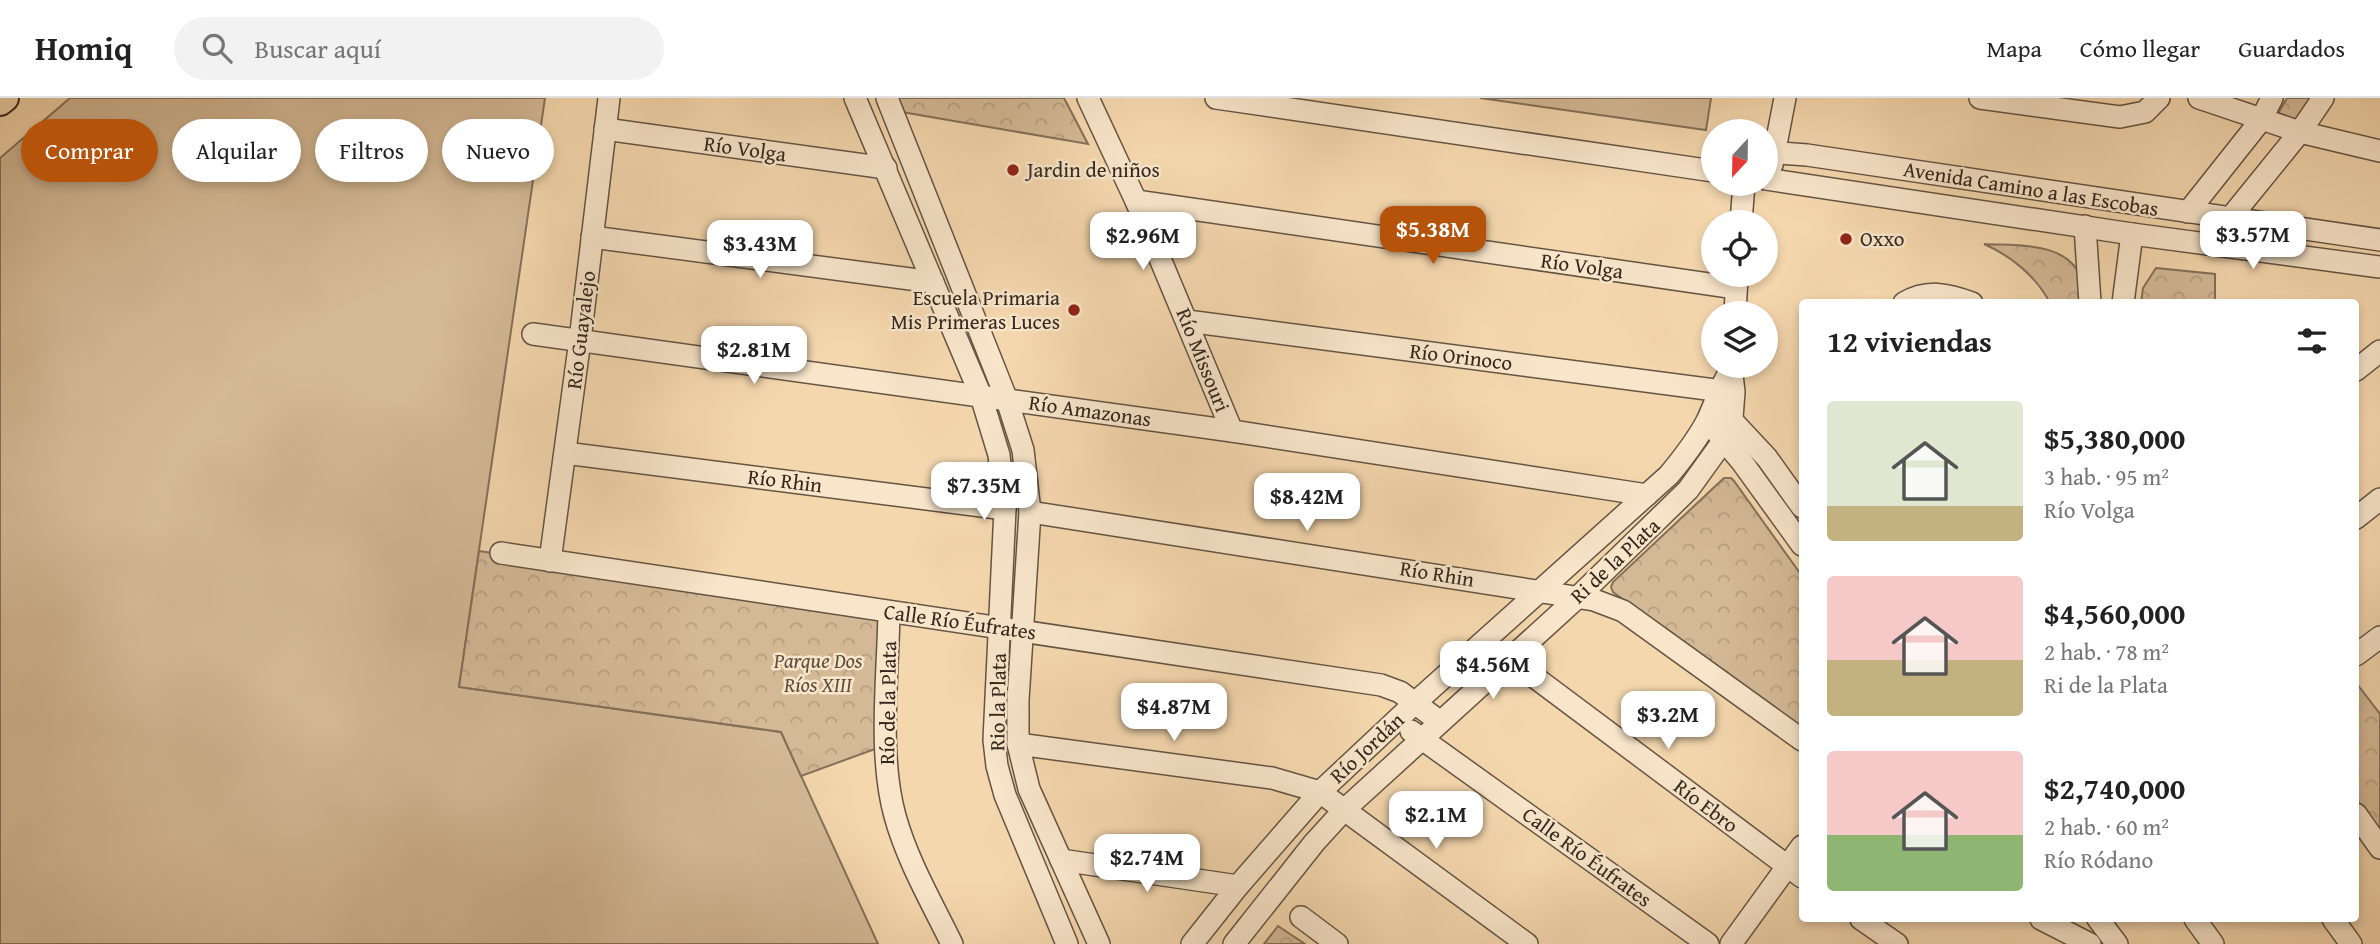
<!DOCTYPE html>
<html lang="es">
<head>
<meta charset="utf-8">
<style>
  :root { --surface:#fff; --page:#f2f2f2; --text:#222; --muted:#767676; --line:#e0e0e0; --accent:#b45309 }
  body { margin:0; font-family:"Gentium Book Plus",serif; background:var(--page); color:var(--text); height:100vh; display:flex; flex-direction:column; font-size:26px; white-space:nowrap }
  * { box-sizing:border-box; margin:0 }
  p { font-size:23px; color:var(--muted) }
  .icon { flex:none; width:38px; height:38px; fill:none; stroke:currentColor; stroke-width:2; stroke-linecap:round; stroke-linejoin:round }
  .map { position:relative; flex:1; overflow:hidden }
  .details { position:absolute; left:1799px; top:201px; width:560px; height:623px; display:flex; flex-direction:column; background:var(--surface); border-radius:7px; box-shadow:0 4px 10px #0003 }
  .details>* { flex:none }
  .top-card { position:absolute; left:21px; top:21px; width:665px; height:63px; display:flex; gap:14px }
  .needle { width:46px; rotate:202deg }
  .buttons { position:absolute; left:1701px; top:21px; display:grid; gap:14px }
  .buttons a { display:grid; place-items:center; width:77px; height:77px; border-radius:50%; background:var(--surface); box-shadow:0 4px 10px #0003; font-size:35px }
  .price { position:absolute; translate:-50% -60px; padding:0 16px; border-radius:14px; background:#fff; color:#222; font-size:23px; line-height:46px; filter:drop-shadow(0 2px 4px #0008) }
  .price::after { content:''; position:absolute; left:50%; top:42px; width:21px; height:16px; margin-left:-10px; background:inherit; clip-path:polygon(0 0,100% 0,50% 100%) }
  .price.on { background:var(--accent); color:#fff }
  ul { padding:0; list-style:none }
  li { display:flex; align-items:center; gap:21px; height:175px; padding:0 28px }
  li span { display:grid; place-items:center; flex:none; width:196px; height:140px; border-radius:7px; color:#555 }
  li>.icon { margin-inline-start:auto }
  span .icon { width:84px; height:84px; fill:#fffc; stroke-width:1 }
  li b { font-size:30px }
  h2 { display:flex; justify-content:space-between; align-items:center; height:84px; padding:0 28px; font-size:30px }
  .tag { padding:0 24px; border-radius:32px; background:var(--surface); box-shadow:0 4px 10px #0003; font-size:24px; line-height:63px }
  .tag.on { background:var(--accent); color:#fff }
  header { display:flex; align-items:center; gap:42px; box-sizing:border-box; height:98px; padding:0 35px; background:var(--surface); border-bottom:2px solid var(--line) }
  header strong { font-size:33px }
  nav { display:flex; gap:38px; margin-inline-start:auto; font-size:24px }
  .search { width:490px; height:63px; background:var(--page); display:flex; align-items:center; gap:18px; box-sizing:border-box; padding:0 24px; border-radius:38px; color:var(--muted); font-size:26px }
  .map>svg:first-child { display:block }
</style>
</head>
<body>
<header>
<strong>Homiq</strong>
<div class="search"><svg class="icon" aria-label="search" viewBox="0 0 24 24"><circle cx="10" cy="10" r="6"/><path d="M15 15l6 6"/></svg>Buscar aquí</div>
<nav><a>Mapa</a><a>Cómo llegar</a><a>Guardados</a></nav>
</header>
<div class="map">
<svg width="2380" height="846" viewBox="0 0 2380 846">
  <defs>
    <pattern id="park-crowns" width="20" height="18" patternUnits="userSpaceOnUse" patternTransform="scale(1.75)"><rect width="20" height="18" fill="#d4b996"/><path d="M2 6a3 3 0 1 1 6 0M12 15a3 3 0 1 1 6 0" fill="none" stroke="#b69f81"/></pattern>
  </defs>
  <rect width="100%" height="100%" fill="#f5d7ae"/>
  <filter id="stains"><feTurbulence type="fractalNoise" baseFrequency=".00286" numOctaves="4"/><feColorMatrix values="0 0 0 0 .2 0 0 0 0 .09 0 0 0 0 .02 0 0 0 .5 -.17"/></filter>
  <radialGradient id="worn" r=".72"><stop offset=".6" stop-color="#630" stop-opacity="0"/><stop offset="1" stop-color="#630" stop-opacity=".3"/></radialGradient>
  <g fill="#d4b996" stroke="#84705a" stroke-width="2">
    <path d="M70,0H545L459,589L781,634L878,846H0V60Z"/>
    <path d="M1480,0H1711L1706,32Z"/>
  </g>
  <g fill="url(#park-crowns)" stroke="#84705a" stroke-width="2">
    <path d="M896,0H1064L1088,46L902,14Z"/>
    <path d="M2287,0H2313L2298,26L2275,21Z"/>
    <path d="M1984,146C2016,148 2064,143 2080,177C2083,185 2080,197 2080,205H2050C2036,178 2011,158 1984,146Z"/>
    <path d="M2156,170L2215,176V205H2141L2143,190Z"/>
    <path d="M1724,380H1731L1734,383L1802,478V633L1613,494L1611,489L1613,484Z"/>
    <path d="M479,453L889,514L886,647L801,678L781,634L459,589Z"/>
    <path d="M2357,586L2380,616V737L2356,703V587Z"/>
    <path d="M1278,828L1305,846H1264Z"/>
  </g>
  <g fill="none" stroke-linecap="round" stroke-linejoin="round">
    <defs>
      <g id="minor">
        <path d="M855,0L981,298L999,357L1005,411L994,642L997,668L1005,697L1067,846"/>
        <path d="M887,0L1007,302L1023,352L1030,414L1018,602V646L1029,691L1099,846"/>
        <path d="M1088,0L1136,103L1232,333"/>
        <path d="M1216,0L1713,73"/>
        <path d="M1980,0L2120,19L2145,14L2159,0"/>
        <path d="M2199,0L2300,34L2380,53"/>
        <path d="M605,31L886,70"/>
        <path d="M1766,54L1807,57L2380,142"/>
        <path d="M1772,67L1785,0"/>
        <path d="M1766,81L2132,136L2380,169"/>
        <path d="M1136,103L1736,190"/>
        <path d="M2188,114L2261,22L2272,0"/>
        <path d="M2231,119L2300,34L2323,0"/>
        <path d="M1741,124L1744,86"/>
        <path d="M2085,128L2090,205"/>
        <path d="M592,139L933,184"/>
        <path d="M1904,205C1927,191 1948,196 1972,205"/>
        <path d="M2123,205L2132,136"/>
        <path d="M1735,215L1737,179"/>
        <path d="M1187,223L1730,294"/>
        <path d="M533,236L1232,333L1647,397"/>
        <path d="M2356,272L2380,253"/>
        <path d="M1724,314L1767,360L1802,409"/>
        <path d="M1715,332L1742,364L1802,447"/>
        <path d="M565,355L1005,411"/>
        <path d="M1030,414L1594,502L1623,513L1802,642"/>
        <path d="M2356,420L2380,401"/>
        <path d="M501,455L1381,587L1400,594L1439,623"/>
        <path d="M550,463L580,242L609,0"/>
        <path d="M889,514C888,578 878,657 895,718C907,762 932,805 952,846"/>
        <path d="M2356,557L2380,539"/>
        <path d="M1509,560L1802,779"/>
        <path d="M1411,633L1708,846"/>
        <path d="M1018,646L1272,680L1320,694L1527,846"/>
        <path d="M2356,716L2380,750"/>
        <path d="M1061,762L1238,788"/>
        <path d="M1301,819L1337,846"/>
        <path d="M1861,821L1897,846"/>
        <path d="M2041,821L2090,846"/>
        <path d="M2098,821L2117,846"/>
        <path d="M2195,821L2213,846"/>
        <path d="M2333,821L2351,846"/>
        <path d="M1192,846L1238,788L1320,694L1416,604L1669,377C1683,360 1697,342 1707,323C1715,306 1720,289 1730,273"/>
        <path d="M1234,846L1314,745L1344,712L1578,499L1688,392L1724,342L1732,320L1734,294L1731,268"/>
        <path d="M1731,846L1802,748"/>
      </g>
      <path id="major" d="M0,4L5,0"/>
    </defs>
    <use href="#minor" stroke="#645443" stroke-width="24"/>
    <use href="#major" stroke="#33281f" stroke-width="30"/>
    <use href="#minor" stroke="#f8e5ca" stroke-width="21"/>
    <use href="#major" stroke="#f5d7ae" stroke-width="26"/>
  </g>
  <g fill="#8f2418" stroke="#f8e5ca" stroke-width="2.5">
    <circle cx="1013" cy="72" r="7"/>
    <circle cx="1846" cy="141" r="7"/>
    <circle cx="1074" cy="212" r="7"/>
  </g>
  <g text-anchor="middle" stroke-width="5" stroke-linejoin="round" paint-order="stroke">
    <g font-size="21" fill="#33281f" stroke="#f8e5ca">
      <text transform="translate(745 51) rotate(8)" y="7">Río Volga</text>
      <text transform="translate(2031 91) rotate(9)" y="7">Avenida Camino a las Escobas</text>
      <text transform="translate(1582 168) rotate(8)" y="7">Río Volga</text>
      <text transform="translate(581 232) rotate(-83)" y="7">Río Guayalejo</text>
      <text transform="translate(1461 259) rotate(7)" y="7">Río Orinoco</text>
      <text transform="translate(1203 262) rotate(68)" y="7">Río Missouri</text>
      <text transform="translate(1090 313) rotate(8)" y="7">Río Amazonas</text>
      <text transform="translate(785 383) rotate(7)" y="7">Río Rhin</text>
      <text transform="translate(1615 463) rotate(-43)" y="7">Ri de la Plata</text>
      <text transform="translate(1437 476) rotate(9)" y="7">Río Rhin</text>
      <text transform="translate(960 524) rotate(8)" y="7">Calle Río Éufrates</text>
      <text transform="translate(998 604) rotate(-89)" y="7">Rio la Plata</text>
      <text transform="translate(888 605) rotate(-89)" y="7">Río de la Plata</text>
      <text transform="translate(1367 650) rotate(-43)" y="7">Río Jordán</text>
      <text transform="translate(1706 708) rotate(37)" y="7">Río Ebro</text>
      <text transform="translate(1587 759) rotate(36)" y="7">Calle Río Éufrates</text>
    </g>
    <g font-size="21" fill="#33281f" stroke="#f8e5ca" text-anchor="start">
      <text x="1027" y="79">Jardin de niños</text>
      <text x="1860" y="148">Oxxo</text>
      <text x="1060" y="207" text-anchor="end">Escuela Primaria<tspan x="1060" dy="24">Mis Primeras Luces</tspan></text>
    </g>
    <g font-size="21" font-style="italic" fill="#5b4c3d" stroke="#f8e5ca">
      <text x="818" y="570">Parque Dos<tspan x="818" dy="24">Ríos XIII</tspan></text>
    </g>
  </g>
  <rect width="100%" height="100%" filter="url(#stains)"/>
  <rect width="100%" height="100%" fill="url(#worn)"/>
</svg>
<div class="buttons">
<a><svg class="needle" viewBox="-14 -14 28 28"><path d="M0-13l5 13h-10z" fill="#e53935"/><path d="M0 13l5-13h-10z" fill="#767676"/></svg></a>
<a><svg class="icon" aria-label="locate" viewBox="0 0 24 24"><circle cx="12" cy="12" r="6"/><path d="M12 2v4M12 18v4M2 12h4M18 12h4"/></svg></a>
<a><svg class="icon" aria-label="layers" viewBox="0 0 24 24"><path d="M12 4l9 5-9 5-9-5zM3 14l9 5 9-5"/></svg></a>
</div>
<b class="price on" style="left:1433px;top:168px">$5.38M</b>
<b class="price" style="left:2253px;top:173px">$3.57M</b>
<b class="price" style="left:1143px;top:174px">$2.96M</b>
<b class="price" style="left:760px;top:182px">$3.43M</b>
<b class="price" style="left:754px;top:288px">$2.81M</b>
<b class="price" style="left:984px;top:424px">$7.35M</b>
<b class="price" style="left:1307px;top:435px">$8.42M</b>
<b class="price" style="left:1493px;top:603px">$4.56M</b>
<b class="price" style="left:1174px;top:645px">$4.87M</b>
<b class="price" style="left:1668px;top:653px">$3.2M</b>
<b class="price" style="left:1436px;top:753px">$2.1M</b>
<b class="price" style="left:1147px;top:796px">$2.74M</b>
<div class="top-card">
<a class="tag on">Comprar</a>
<a class="tag">Alquilar</a>
<a class="tag">Filtros</a>
<a class="tag">Nuevo</a>
</div>
<section class="details">
<h2>12 viviendas<svg class="icon" aria-label="filters" viewBox="0 0 24 24"><path d="M4 7h16M4 17h16"/><circle cx="9" cy="7" r="2"/><circle cx="15" cy="17" r="2"/></svg></h2>
<ul>
<li><span style="background:linear-gradient(#dfe7d0 75%,#c2b280 0)"><svg class="icon" aria-label="home" viewBox="0 0 24 24"><path d="M3 11l9-7 9 7M6 9v11h12V9"/></svg></span><div><b>$5,380,000</b><p>3 hab. · 95 m²</p><p>Río Volga</p></div></li>
<li><span style="background:linear-gradient(#f6c9c9 60%,#c2b280 0)"><svg class="icon" aria-label="home" viewBox="0 0 24 24"><path d="M3 11l9-7 9 7M6 9v11h12V9"/></svg></span><div><b>$4,560,000</b><p>2 hab. · 78 m²</p><p>Ri de la Plata</p></div></li>
<li><span style="background:linear-gradient(#f6c9c9 60%,#8fb573 0)"><svg class="icon" aria-label="home" viewBox="0 0 24 24"><path d="M3 11l9-7 9 7M6 9v11h12V9"/></svg></span><div><b>$2,740,000</b><p>2 hab. · 60 m²</p><p>Río Ródano</p></div></li>
</ul>
</section>
</div>
</body>
</html>
